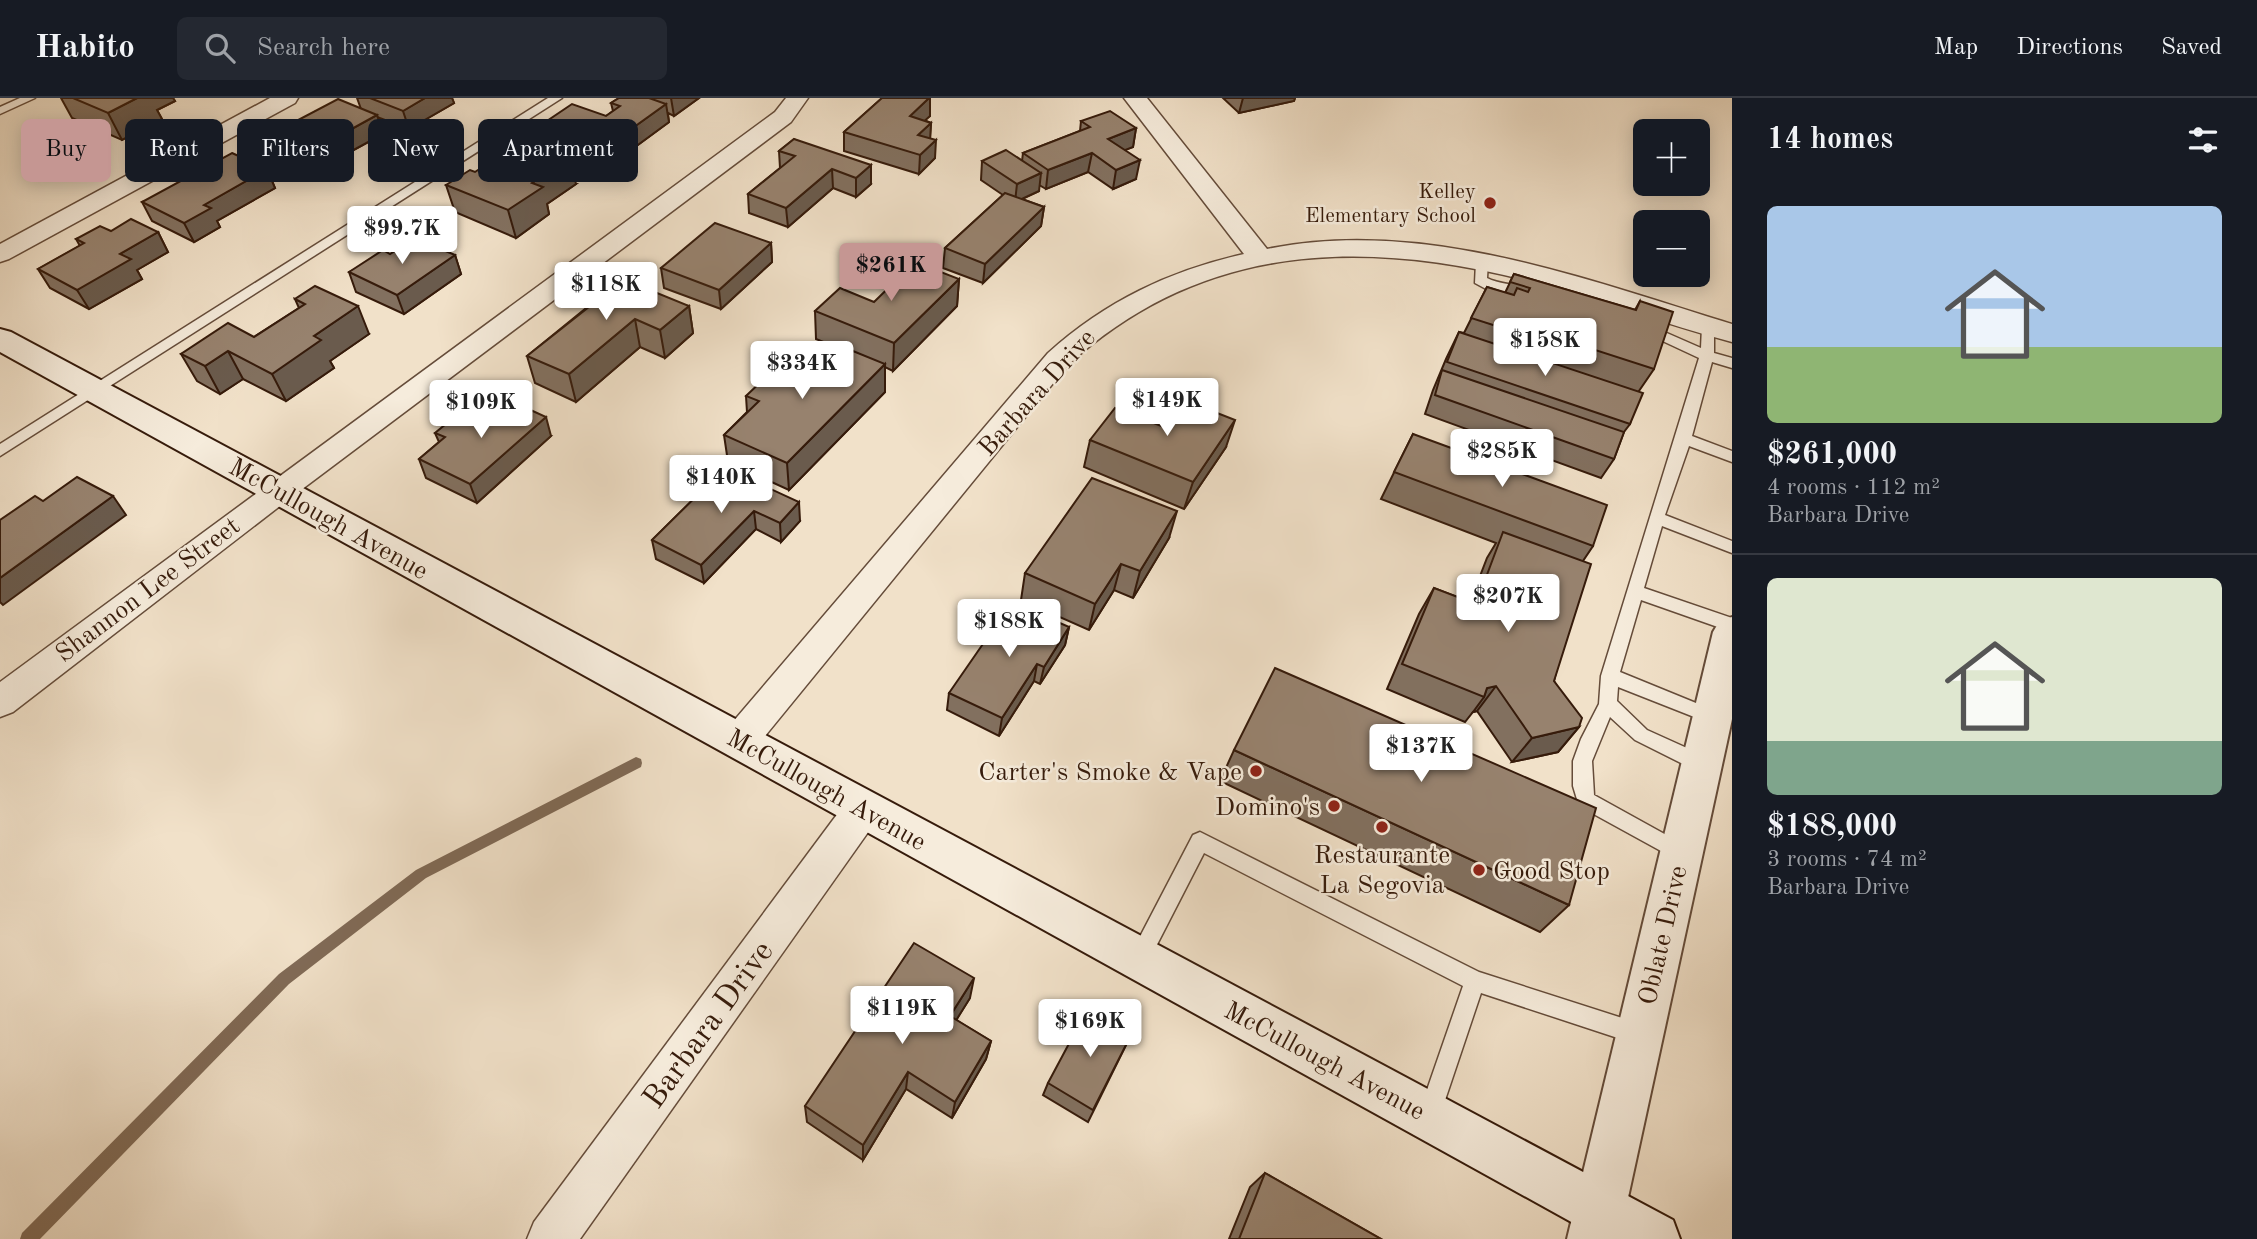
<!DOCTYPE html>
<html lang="en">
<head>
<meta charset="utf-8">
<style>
  :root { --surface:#171b24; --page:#242831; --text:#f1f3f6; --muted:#9ea1a6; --line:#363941; --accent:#c59692 }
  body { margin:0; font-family:"Old Standard TT",serif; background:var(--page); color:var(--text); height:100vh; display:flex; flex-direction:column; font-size:26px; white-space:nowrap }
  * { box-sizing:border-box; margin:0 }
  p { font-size:23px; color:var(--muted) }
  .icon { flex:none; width:38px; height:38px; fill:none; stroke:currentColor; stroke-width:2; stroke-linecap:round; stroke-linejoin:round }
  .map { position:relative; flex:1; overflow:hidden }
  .drawer { display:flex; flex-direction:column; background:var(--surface); width:525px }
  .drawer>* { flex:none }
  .banner { position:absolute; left:21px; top:21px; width:665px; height:63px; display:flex; gap:14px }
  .fabs { position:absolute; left:1633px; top:21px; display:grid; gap:14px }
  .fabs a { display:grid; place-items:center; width:77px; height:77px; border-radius:10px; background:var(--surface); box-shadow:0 4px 18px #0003; font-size:35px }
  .price { position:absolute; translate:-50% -60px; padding:0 16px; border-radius:7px; background:#fff; color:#222; font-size:23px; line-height:46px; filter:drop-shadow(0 2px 4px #0008) }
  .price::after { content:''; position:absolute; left:50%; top:42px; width:21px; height:16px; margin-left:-10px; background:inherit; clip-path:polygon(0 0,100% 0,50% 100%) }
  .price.selected { background:var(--accent); color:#111 }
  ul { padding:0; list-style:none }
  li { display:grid; align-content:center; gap:14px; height:371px; padding:0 35px }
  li+li { border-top:2px solid var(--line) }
  li span { display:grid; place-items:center; height:217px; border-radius:10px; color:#555 }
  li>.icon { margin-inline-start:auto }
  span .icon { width:126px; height:126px; fill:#fffc; stroke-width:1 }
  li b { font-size:30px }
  h2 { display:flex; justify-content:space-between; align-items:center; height:84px; padding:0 35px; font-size:30px }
  .pill { padding:0 24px; border-radius:10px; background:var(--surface); box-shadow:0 4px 18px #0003; font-size:24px; line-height:63px }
  .pill.selected { background:var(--accent); color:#111 }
  header { display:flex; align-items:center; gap:42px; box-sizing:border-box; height:98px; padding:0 35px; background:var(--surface); border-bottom:2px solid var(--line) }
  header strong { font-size:33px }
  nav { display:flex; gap:38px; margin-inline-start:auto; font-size:24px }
  .search { width:490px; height:63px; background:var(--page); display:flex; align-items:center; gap:18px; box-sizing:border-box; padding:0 24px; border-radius:10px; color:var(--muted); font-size:26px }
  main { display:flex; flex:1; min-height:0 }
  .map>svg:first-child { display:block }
</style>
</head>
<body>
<header>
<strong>Habito</strong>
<div class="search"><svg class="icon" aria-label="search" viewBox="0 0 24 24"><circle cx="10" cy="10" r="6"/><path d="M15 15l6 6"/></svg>Search here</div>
<nav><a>Map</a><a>Directions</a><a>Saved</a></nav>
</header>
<main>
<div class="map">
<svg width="1732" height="1141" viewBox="0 0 1732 1141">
  <rect width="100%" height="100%" fill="#f1e1c9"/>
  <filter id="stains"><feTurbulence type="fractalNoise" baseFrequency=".00286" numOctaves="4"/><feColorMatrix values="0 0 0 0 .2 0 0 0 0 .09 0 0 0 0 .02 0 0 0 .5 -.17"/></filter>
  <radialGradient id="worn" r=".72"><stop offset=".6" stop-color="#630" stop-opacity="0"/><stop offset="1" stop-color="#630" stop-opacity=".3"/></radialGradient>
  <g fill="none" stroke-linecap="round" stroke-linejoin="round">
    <path fill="#806a56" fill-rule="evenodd" d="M636,659L641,661L642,665L641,669L426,780L289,886L40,1141H20L22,1135L279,876L416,772Z"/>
    <defs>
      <g id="service">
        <path d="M20,0H35L0,16V9Z"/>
        <path d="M548,0H562L0,358V346Z"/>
        <path d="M1482,160L1488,164L1487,180C1502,188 1524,185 1537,195L1530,199L1488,192L1475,185L1476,164Z"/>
        <path d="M1644,225L1701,250L1702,229L1709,225L1714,226V255L1732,260V270L1712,264L1692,338L1732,353V364L1689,348L1665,417L1732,443V455L1662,428L1644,490L1732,520V534L1641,502L1620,574L1718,614L1721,619L1718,624L1712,626L1618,589L1617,603L1647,632L1709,660L1711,666L1709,672L1702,674L1695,672L1635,642L1610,619L1592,663L1594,697L1688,749L1691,755L1688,761L1681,764L1579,708L1573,688V663L1581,641L1599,606L1601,578L1699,260L1639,232L1637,229Z"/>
        <path d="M1200,734L1479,874L1647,928L1650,936L1647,944L1639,947L1481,895L1437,1026L1429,1029L1421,1026L1418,1018L1463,888L1204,755L1146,868L1139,871L1132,868L1129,861L1132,854L1193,737Z"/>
      </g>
      <g id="minor">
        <path d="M270,0H298L295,5L9,161L0,164V146Z"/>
        <path d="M786,0H808L791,24L289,401L13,614L0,619V584L775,14Z"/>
        <path d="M1124,0H1147L1267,151C1423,119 1584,181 1732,226V244C1664,226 1598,201 1529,183C1361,140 1201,145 1068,267L752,654L739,658L726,654L721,643L726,632L1048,255C1106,203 1169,173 1244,156Z"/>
        <path d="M863,694L876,699L882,711L876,723L580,1141H527L534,1124L850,699Z"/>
      </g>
      <path id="tertiary" d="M1732,519V621L1619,1141H1567L1713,534L1719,524Z"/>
      <path id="secondary" d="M0,231L11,234L1673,1122L1680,1141H1602L0,254Z"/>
    </defs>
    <use href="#service" stroke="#654c3a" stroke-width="3"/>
    <use href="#minor" stroke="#654c3a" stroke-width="3"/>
    <use href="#tertiary" stroke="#654c3a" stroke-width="4"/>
    <use href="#secondary" stroke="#361b0b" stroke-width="4"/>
    <use href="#service" fill="#f6ecdc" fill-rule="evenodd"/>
    <use href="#minor" fill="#f6ecdc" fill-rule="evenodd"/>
    <use href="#tertiary" fill="#f6ecdc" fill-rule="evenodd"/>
    <use href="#secondary" fill="#f6ecdc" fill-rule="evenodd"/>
  </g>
  <g fill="#82705f" stroke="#361b0b" stroke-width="2">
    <path d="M61,0H173L175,3L157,12L162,21L122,42L72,20Z"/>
    <path d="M357,0H452L454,5L409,31L377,19L383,36L348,55L351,61L334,70L324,66L307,75L272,59L264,40L361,11Z"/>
    <path d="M619,0H699L674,18L668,15L669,24L612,66L548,43L544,25L606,18L613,13L611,5Z"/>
    <path d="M882,0H930V18L924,22L931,25L930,40L935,60L919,76L844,53V34Z"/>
    <path d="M1223,0H1295L1294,3L1239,15Z"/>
    <path d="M1081,23L1136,30L1133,49L1124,52L1136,81L1113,91L1088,74L1046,91L1039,87V93L1022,101L1044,109L1041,128L983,185L943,170L945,150L1003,97L981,82L982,63H1022L1023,55L1080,33Z"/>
    <path d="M794,41L871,86L856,99L833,90L788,129L749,115L748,96L780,70L779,53Z"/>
    <path d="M267,71L275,90L217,123L220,129L194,144L152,123L142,104Z"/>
    <path d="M576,86L547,106L549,116L516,140L455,114L446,87Z"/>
    <path d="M111,133L158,134L168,154L137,172L142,181L89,211L50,190L38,171L80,148L76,141Z"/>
    <path d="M771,145L772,164L721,211L664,190L661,170Z"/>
    <path d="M390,156L455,157L461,176L404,216L356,194L349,174Z"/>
    <path d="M1514,176L1635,212L1640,203L1654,271L1639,293L1630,326L1624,334L1614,361L1601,380L1425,316L1433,292L1446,261L1459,234L1464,235L1487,189L1505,195Z"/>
    <path d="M959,181L957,208L893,273L885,269V294L789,392L728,364L724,337L747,314L746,298L778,283L842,257L846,253L816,241L815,213L874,204Z"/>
    <path d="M588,190L689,208L693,235L665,260L640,249L576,304L535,285L527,258L591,206Z"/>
    <path d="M295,201L369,236L330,263L334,270L286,303L243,281L220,296L197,283L181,256L254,239L299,210Z"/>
    <path d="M462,326L551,338L477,405L426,380L419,361L439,344L435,335Z"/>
    <path d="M1164,329L1226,349L1184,411L1084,369L1090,342Z"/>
    <path d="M1413,336L1593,448L1583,463L1554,583L1579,629L1558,654L1512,664L1477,613L1473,614L1465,624L1387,591L1419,516L1434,490L1470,504L1487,460L1496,445L1381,401Z"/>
    <path d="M725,370L800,423L781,444L756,431L704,485L656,461L652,442Z"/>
    <path d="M1169,440L1133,500L1114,492L1089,532L1021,502L1025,475Z"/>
    <path d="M1069,529L1065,547L1040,586L1034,583L999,638L947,612L949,595Z"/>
    <path d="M1234,652L1569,807L1540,834L1220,683Z"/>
    <path d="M970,900L956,922L991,943L986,961L952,1020L906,991L863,1062L807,1024L805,1008Z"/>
    <path d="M1132,935L1088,1024L1043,997L1048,985Z"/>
    <path d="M1265,1075L1381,1141H1229L1250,1089Z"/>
  </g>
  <g fill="#6a5b4d" stroke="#361b0b" stroke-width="2">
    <path d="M137,0H173L175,3L157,12L162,21L122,42L108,15Z"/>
    <path d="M425,0H452L454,5L409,31L403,13Z"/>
    <path d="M671,0H699L674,18Z"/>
    <path d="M929,0H930V18L909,37L910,18Z"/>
    <path d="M1243,0H1295L1294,3L1239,15Z"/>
    <path d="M666,6L669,24L612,66L609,47Z"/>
    <path d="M377,17L383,36L348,55L351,61L334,70L327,52L337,39Z"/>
    <path d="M931,25L930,43L918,37Z"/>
    <path d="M1136,30L1133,49L1105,60L1108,41Z"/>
    <path d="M936,42L935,60L919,76L920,57Z"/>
    <path d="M317,47L324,66L307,75L300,56Z"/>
    <path d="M1092,55L1088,74L1046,91L1048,72Z"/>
    <path d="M570,59L576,86L547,106L549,116L516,140L508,112L532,85Z"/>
    <path d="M1140,62L1136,81L1113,91L1116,72Z"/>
    <path d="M871,67V86L856,99V80Z"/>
    <path d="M267,71L275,90L217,123L220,129L194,144L184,125L204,107Z"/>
    <path d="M832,71L833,90L788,129L786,110Z"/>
    <path d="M1041,75L1039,93L1015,104L1017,86Z"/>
    <path d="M1044,109L1041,128L983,185L985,166Z"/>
    <path d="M158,134L168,154L137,172L142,181L89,211L77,192L120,156Z"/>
    <path d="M771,145L772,164L721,211L719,192Z"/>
    <path d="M455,157L461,176L404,216L397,197Z"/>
    <path d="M959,181L957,208L893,273L894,245Z"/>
    <path d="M358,208L369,236L330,263L334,270L286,303L272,276L314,238Z"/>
    <path d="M689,208L693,235L665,260L660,232Z"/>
    <path d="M635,221L640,249L576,304L569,276Z"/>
    <path d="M228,253L243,281L220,296L205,268Z"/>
    <path d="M885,266V294L789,392L787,365Z"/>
    <path d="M546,319L551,338L477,405L470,386Z"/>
    <path d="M1235,322L1226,349L1184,411L1193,384Z"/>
    <path d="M113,398L126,417L3,507L0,504V480Z"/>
    <path d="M799,404L800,423L781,444L780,425Z"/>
    <path d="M754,413L756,431L704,485L701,467Z"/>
    <path d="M1177,413L1169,440L1133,500L1140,473Z"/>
    <path d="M1121,466L1114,492L1089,532L1095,506Z"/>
    <path d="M1069,529L1065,547L1040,586L1044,569Z"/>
    <path d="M1037,566L1034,583L999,638L1002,620Z"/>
    <path d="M1496,588L1477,613L1473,614L1484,599L1487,590Z"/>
    <path d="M1579,629L1558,654L1512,664L1532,640Z"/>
    <path d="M974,880L970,900L947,937L950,918Z"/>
    <path d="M991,943L986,961L952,1020L955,1004Z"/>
    <path d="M908,974L906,991L863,1062V1047Z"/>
  </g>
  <g fill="#97826e" stroke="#361b0b" stroke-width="2">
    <path d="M73,0H137L108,15Z"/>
    <path d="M370,0H425L403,13Z"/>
    <path d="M619,0H649L666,6L609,47L544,25L572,6L606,18L620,8L611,5Z"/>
    <path d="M882,0H929L910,18L931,25L918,37L936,42L920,57L844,34Z"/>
    <path d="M338,1L377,17L337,39L344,43L327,52L317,47L300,56L264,40Z"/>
    <path d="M1110,13L1136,30L1108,41L1140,62L1116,72L1092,55L1048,72L1023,55L1090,29L1081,23Z"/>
    <path d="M794,41L871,67L856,80L832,71L786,110L748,96L795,58L779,53Z"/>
    <path d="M533,44L570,59L532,85L543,89L508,112L446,87L470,72L475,74L505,54L513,57Z"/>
    <path d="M1006,52L1041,75L1017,86L982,63Z"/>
    <path d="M232,55L267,71L204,107L211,110L184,125L142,104Z"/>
    <path d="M1005,95L1044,109L985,166L945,150Z"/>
    <path d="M131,121L158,134L120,156L131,161L77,192L38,171L84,145L76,141L100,128L111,133Z"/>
    <path d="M715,125L771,145L719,192L661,170Z"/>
    <path d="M415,140L455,157L397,197L349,174L383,152L390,156Z"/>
    <path d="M915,164L959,181L894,245L815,213L840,190L874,204Z"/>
    <path d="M608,175L689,208L660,232L635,221L569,276L527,258L604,197L588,190Z"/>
    <path d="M1514,176L1636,212L1640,203L1673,214L1654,271L1518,227L1515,234L1471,220L1487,189L1514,197L1517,190L1528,194L1530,190L1510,184Z"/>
    <path d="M315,188L358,208L314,238L321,242L272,276L228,253L205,268L181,256L228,225L254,239L305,206L295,201Z"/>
    <path d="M1459,234L1643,295L1630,326L1447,264Z"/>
    <path d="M817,246L842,257L848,251L885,266L787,365L724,337L759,303L746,298L767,278L778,283Z"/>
    <path d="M1442,272L1624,334L1614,361L1435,297Z"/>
    <path d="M1184,302L1235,322L1193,384L1090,342L1115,310L1164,329Z"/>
    <path d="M488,304L505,311L513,304L546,319L470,386L419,361L445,339L435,335L452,321L462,326Z"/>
    <path d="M1413,336L1607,407L1593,448L1394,374Z"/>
    <path d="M725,370L799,404L780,425L754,413L701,467L652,442Z"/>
    <path d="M77,379L113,398L0,480V422L35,398L43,403Z"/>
    <path d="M1092,380L1177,413L1140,473L1121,466L1095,506L1025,475Z"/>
    <path d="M1503,434L1591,466L1554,583L1582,620L1579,629L1532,640L1496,588L1487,590L1484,599L1402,566L1434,490L1476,506Z"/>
    <path d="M1012,504L1069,529L1044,569L1037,566L1002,620L949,595Z"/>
    <path d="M1275,570L1596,710L1569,807L1234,652Z"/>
    <path d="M914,845L974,880L950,918L991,943L955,1004L908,974L863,1047L805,1008Z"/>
    <path d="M1088,910L1132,935L1093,1012L1048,985Z"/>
    <path d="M1265,1075L1381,1141H1239Z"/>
  </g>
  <g fill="#8f2418" stroke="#f6ecdc" stroke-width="2.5">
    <circle cx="1490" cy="105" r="7"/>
    <circle cx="1256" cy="673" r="7"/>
    <circle cx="1334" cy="708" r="7"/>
    <circle cx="1382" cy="729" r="7"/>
    <circle cx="1479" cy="772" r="7"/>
  </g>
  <g text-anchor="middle" stroke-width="5" stroke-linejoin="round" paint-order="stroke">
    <g font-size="21" fill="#361b0b" stroke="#f6ecdc" text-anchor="end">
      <text x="1476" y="100">Kelley<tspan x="1476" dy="24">Elementary School</tspan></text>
    </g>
    <g font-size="26" fill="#361b0b" stroke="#f6ecdc">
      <text transform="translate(1036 294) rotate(-48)" y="9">Barbara Drive</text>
      <text transform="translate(329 420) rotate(29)" y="9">McCullough Avenue</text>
      <text transform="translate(147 491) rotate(-37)" y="9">Shannon Lee Street</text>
      <text transform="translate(827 691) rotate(29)" y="9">McCullough Avenue</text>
      <text transform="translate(1662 837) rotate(-77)" y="9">Oblate Drive</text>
      <text transform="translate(1325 962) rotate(28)" y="9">McCullough Avenue</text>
    </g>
    <g font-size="26" fill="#361b0b" stroke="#f6ecdc" text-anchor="end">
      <text x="1242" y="682">Carter's Smoke &amp; Vape</text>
      <text x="1320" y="717">Domino's</text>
      <text x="1382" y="765" text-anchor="middle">Restaurante<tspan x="1382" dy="30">La Segovia</tspan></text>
      <text x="1493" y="781" text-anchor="start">Good Stop</text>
    </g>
    <g font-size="32" fill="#361b0b" stroke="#f6ecdc">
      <text transform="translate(707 926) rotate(-54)" y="11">Barbara Drive</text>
    </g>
  </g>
  <rect width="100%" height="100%" filter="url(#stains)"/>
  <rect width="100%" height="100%" fill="url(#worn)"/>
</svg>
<div class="fabs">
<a>+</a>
<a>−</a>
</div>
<b class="price" style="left:402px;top:168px">$99.7K</b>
<b class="price selected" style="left:891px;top:205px">$261K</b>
<b class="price" style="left:606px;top:224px">$118K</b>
<b class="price" style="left:1545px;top:280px">$158K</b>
<b class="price" style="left:802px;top:303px">$334K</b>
<b class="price" style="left:1167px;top:340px">$149K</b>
<b class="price" style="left:481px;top:342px">$109K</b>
<b class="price" style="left:1502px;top:391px">$285K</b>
<b class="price" style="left:721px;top:417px">$140K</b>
<b class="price" style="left:1508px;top:536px">$207K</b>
<b class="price" style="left:1009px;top:561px">$188K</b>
<b class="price" style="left:1421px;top:686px">$137K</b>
<b class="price" style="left:902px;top:948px">$119K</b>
<b class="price" style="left:1090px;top:961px">$169K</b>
<div class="banner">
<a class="pill selected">Buy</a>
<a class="pill">Rent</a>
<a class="pill">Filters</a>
<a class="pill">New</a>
<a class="pill">Apartment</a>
</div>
</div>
<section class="drawer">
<h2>14 homes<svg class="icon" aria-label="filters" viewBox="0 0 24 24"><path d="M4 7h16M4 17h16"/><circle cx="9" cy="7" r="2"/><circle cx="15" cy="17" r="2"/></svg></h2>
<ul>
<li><span style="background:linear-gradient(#a9c7e8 65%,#8fb573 0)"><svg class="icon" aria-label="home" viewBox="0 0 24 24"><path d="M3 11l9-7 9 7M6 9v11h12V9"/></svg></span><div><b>$261,000</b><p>4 rooms · 112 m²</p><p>Barbara Drive</p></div></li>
<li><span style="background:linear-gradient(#dfe7d0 75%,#7fa58c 0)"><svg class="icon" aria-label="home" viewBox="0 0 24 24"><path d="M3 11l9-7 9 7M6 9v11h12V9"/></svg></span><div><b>$188,000</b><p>3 rooms · 74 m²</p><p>Barbara Drive</p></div></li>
</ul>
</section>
</main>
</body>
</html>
